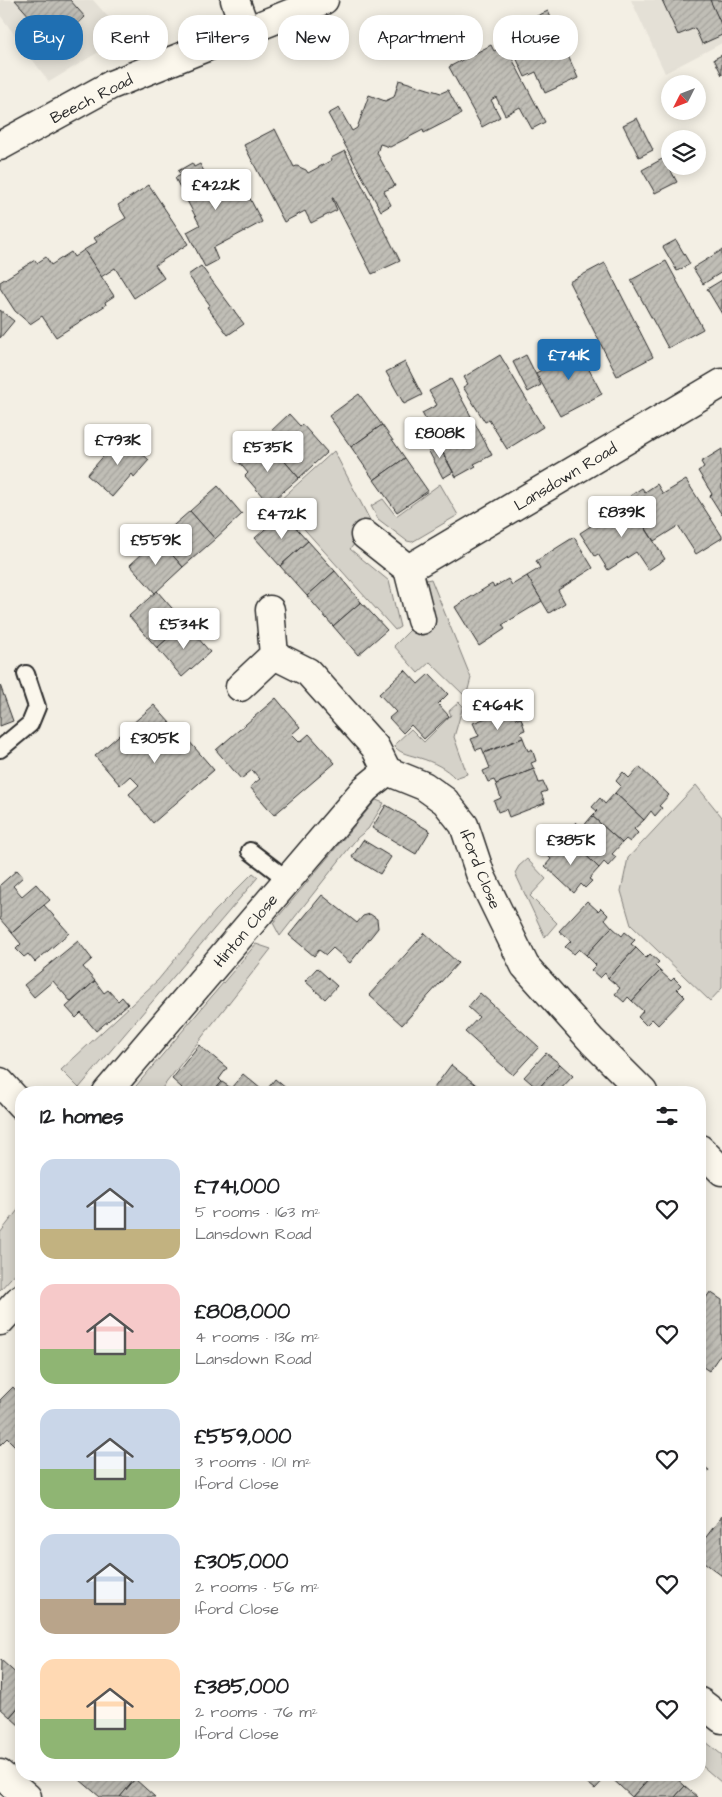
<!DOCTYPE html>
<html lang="en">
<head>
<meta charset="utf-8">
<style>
  :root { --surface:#fff; --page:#f6f6f6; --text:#202124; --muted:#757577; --accent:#1f6fb2 }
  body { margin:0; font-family:"Architects Daughter",sans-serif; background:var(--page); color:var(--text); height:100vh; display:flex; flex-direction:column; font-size:19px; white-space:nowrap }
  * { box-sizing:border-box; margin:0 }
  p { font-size:16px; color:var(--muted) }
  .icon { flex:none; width:28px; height:28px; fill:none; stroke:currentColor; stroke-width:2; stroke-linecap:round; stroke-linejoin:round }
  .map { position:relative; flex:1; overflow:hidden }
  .drawer { position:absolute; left:15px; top:1086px; width:691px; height:695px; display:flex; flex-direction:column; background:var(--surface); border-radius:20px; box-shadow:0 2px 12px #0003 }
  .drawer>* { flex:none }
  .top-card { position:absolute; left:15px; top:15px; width:692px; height:45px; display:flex; gap:10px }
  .needle { width:32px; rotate:228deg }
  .controls { position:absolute; left:661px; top:75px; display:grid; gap:10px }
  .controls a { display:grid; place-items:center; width:45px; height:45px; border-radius:50%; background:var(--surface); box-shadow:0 2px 12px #0003; font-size:25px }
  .price { position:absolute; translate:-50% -42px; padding:0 11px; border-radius:5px; background:#fff; color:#222; font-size:16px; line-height:32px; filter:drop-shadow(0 1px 2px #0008) }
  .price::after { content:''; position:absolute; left:50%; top:30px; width:15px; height:11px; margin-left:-8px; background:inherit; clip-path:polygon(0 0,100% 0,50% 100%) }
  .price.on { background:var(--accent); color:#fff }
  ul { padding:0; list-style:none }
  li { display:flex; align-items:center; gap:15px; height:125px; padding:0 25px }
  li span { display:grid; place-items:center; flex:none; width:140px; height:100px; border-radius:15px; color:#555 }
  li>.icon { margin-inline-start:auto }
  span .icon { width:60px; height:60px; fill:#fffc; stroke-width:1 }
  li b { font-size:21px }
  h2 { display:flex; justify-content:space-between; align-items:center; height:60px; padding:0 25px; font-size:21px }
  .chip { padding:0 18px; border-radius:20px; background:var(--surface); box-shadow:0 2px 12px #0003; font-size:18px; line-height:45px }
  .chip.on { background:var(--accent); color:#fff }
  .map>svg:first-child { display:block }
</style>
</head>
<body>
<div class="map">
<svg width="722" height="1797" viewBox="0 0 722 1797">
  <defs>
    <pattern id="building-hatch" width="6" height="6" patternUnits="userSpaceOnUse" patternTransform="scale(1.25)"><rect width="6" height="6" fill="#c0beb6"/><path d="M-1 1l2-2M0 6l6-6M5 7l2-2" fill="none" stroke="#a5a39d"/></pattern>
  </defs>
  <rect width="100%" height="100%" fill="#f3efe4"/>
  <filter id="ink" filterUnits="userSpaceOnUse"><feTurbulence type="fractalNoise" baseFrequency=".02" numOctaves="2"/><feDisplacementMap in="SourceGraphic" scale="10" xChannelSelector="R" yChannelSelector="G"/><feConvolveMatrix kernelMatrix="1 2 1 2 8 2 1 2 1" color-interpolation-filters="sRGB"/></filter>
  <g filter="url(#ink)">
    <g fill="#e4e0d6">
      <path d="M0,0H93L125,36L49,82L0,15Z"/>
      <path d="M631,0H722V43L665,73Z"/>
    </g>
    <g fill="#d5d2c9" stroke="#807e7a">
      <path d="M334,451L372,524L350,549L389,581L400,627L395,630L279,501Z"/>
      <path d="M440,484L458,515L412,542L407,541L378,519L371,506L383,499L396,516Z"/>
      <path d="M431,579L471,678L466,697L430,662L418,673L394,646L410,630V625L435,617L426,580Z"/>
      <path d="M459,702L463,706L454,737L467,774L455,778C446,768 433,762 420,758C411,755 401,754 395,747L396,743L411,729L424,742L451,715L449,711Z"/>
      <path d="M696,785L722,817V988L710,1001L631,925L621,891L628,858Z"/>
      <path d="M376,800L384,803L368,829L357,838L280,936L273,923Z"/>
      <path d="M527,859L546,879L530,896L557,923L545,937L515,873L519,866Z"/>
      <path d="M253,873L258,877L79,1088L61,1070L158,980L215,911Z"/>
      <path d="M256,944L271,949L159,1092H131Z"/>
      <path d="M21,1206V1267L0,1290V1233Z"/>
      <path d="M700,1737L722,1755V1783L700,1764Z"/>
    </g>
    <g fill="url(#building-hatch)" stroke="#2b2b2b">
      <path d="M15,0H70L85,17L55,45Z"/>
      <path d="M662,0H711L722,26V35L702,44L695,28L678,35Z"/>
      <path d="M710,0H722V26Z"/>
      <path d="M548,11L578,78L545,93L536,72L525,77L504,31Z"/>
      <path d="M491,45L494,51L505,45L545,122L532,129L520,107L505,115L496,97L491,100L500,117L482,127L449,67Z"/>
      <path d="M722,55V75L714,59Z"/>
      <path d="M399,80L441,93L448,90L461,114L424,133L423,130L390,147L380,144L377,153L395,186L384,191L391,205L381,211L328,114L339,108L352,131L357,128L369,95L385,101L394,97Z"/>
      <path d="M637,118L653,150L639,157L623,125Z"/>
      <path d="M275,129L294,167L297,166L306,170L308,173L332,160L331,158L345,151L400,261L372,274L333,198H332L337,210L311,223L305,211L284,222L244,145Z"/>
      <path d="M664,158L677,182L655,193L642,170Z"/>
      <path d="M192,163L194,167L200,164L215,192L240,179L262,222L213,248L218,260L205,267L187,232L200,225L175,178L181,175L178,171Z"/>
      <path d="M149,185L188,244L155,265L164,278L134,298L115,268L101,277L84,250L97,242L94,238L126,218L118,205Z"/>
      <path d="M676,240L690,264L677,271L663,247Z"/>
      <path d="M84,250L114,296L105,302L106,305L56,337L42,316L30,324L15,311L0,288V282L35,260L37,263L46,257L51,265L71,252L74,257Z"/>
      <path d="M722,250V272L703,284L693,268Z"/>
      <path d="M666,261L703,329L668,348L631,280Z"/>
      <path d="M605,263L653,357L617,376L569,282Z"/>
      <path d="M201,266L244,324L228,335L207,307L210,305L188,275Z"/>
      <path d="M722,280V314L707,289Z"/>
      <path d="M0,310L14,321L0,338Z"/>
      <path d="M564,346L568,352L577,347L602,394L560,416L536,373L555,363L550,353Z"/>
      <path d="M500,355L543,427L507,449L489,420L485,422L463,387L468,384L464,377Z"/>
      <path d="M526,355L541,385L528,392L513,362Z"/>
      <path d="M405,362L422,395L404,404L386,372Z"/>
      <path d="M451,379L492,455L474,464L476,466L456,477L422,413L437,405L429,391Z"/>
      <path d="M359,394L382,425L351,447L329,416Z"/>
      <path d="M289,414L300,426L302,424L327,452L299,478L274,449L281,443L270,432Z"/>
      <path d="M382,425L405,458L374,480L351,447Z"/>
      <path d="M122,435L149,460L134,477L132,474L112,497L87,475Z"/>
      <path d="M436,441L453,472L443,478L426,446Z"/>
      <path d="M257,445L266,456L274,449L299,478L269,504L245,476L248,473L238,461Z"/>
      <path d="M722,449V515L710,496L712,494L698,471L704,467L701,462Z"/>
      <path d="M405,458L428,491L397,512L374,480Z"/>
      <path d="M686,480L722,536V538L696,554L678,526L654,541L628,501L632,499L630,496L642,488L645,492L657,484L663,494Z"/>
      <path d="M218,486L242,514L215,539L190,511Z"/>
      <path d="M621,500L624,504L628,501L665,559L648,570L636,552L608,570L598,554L595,556L580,533L612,512L609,508Z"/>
      <path d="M190,511L215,539L183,567L158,539Z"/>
      <path d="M283,513L308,541L280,566L255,538Z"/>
      <path d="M574,537L593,568L558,590L565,603L549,613L527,576L540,568L536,561Z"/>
      <path d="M158,539L183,567L155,593L130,565Z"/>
      <path d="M308,541L335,571L307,596L280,566Z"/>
      <path d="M335,571L361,602L333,626L307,596Z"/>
      <path d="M527,576L542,601L502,625L505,629L479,646L455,607L492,584L494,587L508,579L512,585Z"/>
      <path d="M157,591L185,623L157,648L129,616Z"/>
      <path d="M361,602L387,630L358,655L333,626Z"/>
      <path d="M185,623L210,652L182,677L157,648Z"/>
      <path d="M405,670L418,684L429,674L448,694L438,704L449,716L424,739L411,725L403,733L389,718L396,712L379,694Z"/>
      <path d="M0,685L13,721L0,726Z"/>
      <path d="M276,698L300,727L292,734L300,742L309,734L335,763L274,815L250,787L260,779L252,770L241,779L216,750Z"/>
      <path d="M154,705L179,733L171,740L178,748L188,740L214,770L153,823L129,794L139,785L130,776L120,785L95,756Z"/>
      <path d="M512,708L517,719L521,718L525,730L520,732L523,738L484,753L482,748L476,750L471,739L479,736L473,723Z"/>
      <path d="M523,738L528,751L532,749L536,761L531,763L534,769L496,784L494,780L488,782L483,771L490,768L484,753Z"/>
      <path d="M639,767L669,795L659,806L662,808L655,816L651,811L644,820L615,793L621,786L616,781L623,772L629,778Z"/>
      <path d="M534,769L539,783L543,782L547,791L541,793L545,803L509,817L506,809L498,812L494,801L501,798L496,784Z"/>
      <path d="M615,793L644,820L634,829L638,833L630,842L626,839L622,843L592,816L597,811L592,807L600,798L605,804Z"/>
      <path d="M386,805L430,831L416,854L372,828Z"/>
      <path d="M592,816L622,843L612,854L616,857L608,866L604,862L599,868L569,839L573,836L568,831L576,822L582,828Z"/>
      <path d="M569,839L599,868L589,879L592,881L585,888L581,884L574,893L545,866L551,859L546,854L554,845L559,851Z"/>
      <path d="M363,840L391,857L380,874L352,857Z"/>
      <path d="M17,870L23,877L13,886L22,896L36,884L50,900L12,933L0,919V885Z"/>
      <path d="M322,895L357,923L363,916L370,914L377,919L378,928L350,963L333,948L326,955L319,950L314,956L289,935Z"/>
      <path d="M587,901L598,911L601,908L608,915L605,919L612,927L586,955L579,949L574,954L565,947L571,941L559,931Z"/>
      <path d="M44,905L69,933L35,962L28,954L24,957L16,949L21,944L12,933Z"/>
      <path d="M612,927L622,936L625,932L635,940L631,944L636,948L608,978L605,973L600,978L591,970L596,965L586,955Z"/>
      <path d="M425,933L458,963L402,1025L369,995Z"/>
      <path d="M78,941L92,959L83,967L95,981L71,1002L53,981L34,997L24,985Z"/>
      <path d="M636,948L646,958L650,954L659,962L655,966L660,971L632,1001L628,997L624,1002L615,994L620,988L608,978Z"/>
      <path d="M317,968L337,986L325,999L305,981Z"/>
      <path d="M660,971L671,981L674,978L681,985L677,989L685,997L658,1025L652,1019L646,1025L638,1017L643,1011L632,1001Z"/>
      <path d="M95,981L104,993L108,990L118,1001L122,997L128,1004L96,1031L81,1013L76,1018L66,1007Z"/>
      <path d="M480,993L539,1047L513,1075L465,1032L479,1017L468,1007Z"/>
      <path d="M199,1045L227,1068L219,1079L222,1082L213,1092H178L182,1088L172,1079Z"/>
      <path d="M546,1053L560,1064L538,1089L524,1077Z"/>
      <path d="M560,1064L573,1076L558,1092H542L538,1089Z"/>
      <path d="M451,1065L484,1091L483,1092H431Z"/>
      <path d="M243,1074L261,1089L259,1092H213L222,1082L231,1088Z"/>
      <path d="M275,1079L287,1089L285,1092H265Z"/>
      <path d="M710,1292L722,1300V1352L709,1371L700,1365V1307Z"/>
      <path d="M13,1387L21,1396V1444L17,1448L7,1438L0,1445V1400Z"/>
      <path d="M700,1464L709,1470L700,1482Z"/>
      <path d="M722,1516V1576L700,1559V1545Z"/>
      <path d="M1,1660L21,1678V1704L10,1717L0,1708Z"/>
      <path d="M21,1704V1727L10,1717Z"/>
      <path d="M85,1775H130L135,1779L120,1797H100L80,1780Z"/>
      <path d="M591,1775H608L595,1789L585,1781Z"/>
      <path d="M608,1775H652L632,1797Z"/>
      <path d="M652,1775H673L685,1786L675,1797H632Z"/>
      <path d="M135,1779L155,1797H120Z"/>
      <path d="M685,1786L698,1797H675Z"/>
    </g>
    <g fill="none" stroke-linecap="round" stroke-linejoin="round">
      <defs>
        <g id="lane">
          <path d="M0,749L30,724L37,707L26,674"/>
          <path d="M250,851L288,880"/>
        </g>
        <g id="street">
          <path d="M235,0L246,31"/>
          <path d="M0,146L111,85L324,0"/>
          <path d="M365,535L408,569L421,620"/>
          <path d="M408,569L722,383"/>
          <path d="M274,655L308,672L375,747L387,771L424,786L445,801L464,825L481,876L525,966L592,1041L643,1092"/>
          <path d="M240,687L274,655L270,610"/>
          <path d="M0,1082L21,1105"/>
          <path d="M107,1092L365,789L387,771"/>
          <path d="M700,1149L722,1171"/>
          <path d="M0,1321L21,1298"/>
          <path d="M700,1702L722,1719"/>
          <path d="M0,1774L27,1797"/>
        </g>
      </defs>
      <use href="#lane" stroke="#2b2b2b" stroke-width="20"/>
      <use href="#street" stroke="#2b2b2b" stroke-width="31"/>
      <use href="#lane" stroke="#fbf7ec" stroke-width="16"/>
      <use href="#street" stroke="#fbf7ec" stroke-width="28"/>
    </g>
  </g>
  <g text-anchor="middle" stroke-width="4" stroke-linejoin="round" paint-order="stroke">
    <g font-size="16" fill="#2b2b2b" stroke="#fbf7ec">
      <text transform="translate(91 98) rotate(-27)" y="6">Beech Road</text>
      <text transform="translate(565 476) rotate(-31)" y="6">Lansdown Road</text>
      <text transform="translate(481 869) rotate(68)" y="6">Iford Close</text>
      <text transform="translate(245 930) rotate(-50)" y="6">Hinton Close</text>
    </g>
  </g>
</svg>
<div class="controls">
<a><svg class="needle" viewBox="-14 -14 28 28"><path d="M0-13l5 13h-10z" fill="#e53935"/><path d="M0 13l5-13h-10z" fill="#757577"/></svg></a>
<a><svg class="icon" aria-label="layers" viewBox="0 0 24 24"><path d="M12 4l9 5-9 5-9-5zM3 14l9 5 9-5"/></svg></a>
</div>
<b class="price" style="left:216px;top:211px">£422K</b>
<b class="price on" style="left:569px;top:381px">£741K</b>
<b class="price" style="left:440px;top:459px">£808K</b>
<b class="price" style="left:118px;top:466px">£793K</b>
<b class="price" style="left:268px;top:473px">£535K</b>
<b class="price" style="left:622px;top:538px">£839K</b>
<b class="price" style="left:282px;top:540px">£472K</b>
<b class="price" style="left:156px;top:566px">£559K</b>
<b class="price" style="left:184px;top:650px">£534K</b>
<b class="price" style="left:498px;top:731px">£464K</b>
<b class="price" style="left:155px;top:764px">£305K</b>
<b class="price" style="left:571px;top:866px">£385K</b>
<div class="top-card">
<a class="chip on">Buy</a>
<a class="chip">Rent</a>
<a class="chip">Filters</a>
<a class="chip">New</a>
<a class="chip">Apartment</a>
<a class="chip">House</a>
</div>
<section class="drawer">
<h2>12 homes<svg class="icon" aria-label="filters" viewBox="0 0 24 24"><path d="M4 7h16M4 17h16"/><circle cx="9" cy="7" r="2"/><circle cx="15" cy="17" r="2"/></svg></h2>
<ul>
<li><span style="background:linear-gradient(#c9d6e8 70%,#c2b280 0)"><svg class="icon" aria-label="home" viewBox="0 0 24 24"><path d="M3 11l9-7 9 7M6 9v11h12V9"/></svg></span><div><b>£741,000</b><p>5 rooms · 163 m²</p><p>Lansdown Road</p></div><svg class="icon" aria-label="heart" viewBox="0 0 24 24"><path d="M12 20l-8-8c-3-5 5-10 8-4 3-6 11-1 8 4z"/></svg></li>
<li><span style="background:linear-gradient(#f6c9c9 65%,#8fb573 0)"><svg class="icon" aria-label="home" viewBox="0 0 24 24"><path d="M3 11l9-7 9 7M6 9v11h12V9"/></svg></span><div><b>£808,000</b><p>4 rooms · 136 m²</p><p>Lansdown Road</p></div><svg class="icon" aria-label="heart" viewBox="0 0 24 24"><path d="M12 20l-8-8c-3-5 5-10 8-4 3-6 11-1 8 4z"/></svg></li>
<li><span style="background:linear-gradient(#c9d6e8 60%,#8fb573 0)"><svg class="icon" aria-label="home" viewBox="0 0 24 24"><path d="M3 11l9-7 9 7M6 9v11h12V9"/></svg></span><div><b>£559,000</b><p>3 rooms · 101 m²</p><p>Iford Close</p></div><svg class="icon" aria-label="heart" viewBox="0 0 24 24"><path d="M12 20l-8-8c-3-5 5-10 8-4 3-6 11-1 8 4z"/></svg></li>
<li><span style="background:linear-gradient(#c9d6e8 65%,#b9a48a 0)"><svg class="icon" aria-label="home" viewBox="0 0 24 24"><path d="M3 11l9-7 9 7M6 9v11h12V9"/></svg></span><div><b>£305,000</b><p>2 rooms · 56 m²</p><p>Iford Close</p></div><svg class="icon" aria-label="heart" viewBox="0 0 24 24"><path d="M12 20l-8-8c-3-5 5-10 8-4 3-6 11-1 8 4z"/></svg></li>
<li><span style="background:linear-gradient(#ffd9b3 60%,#8fb573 0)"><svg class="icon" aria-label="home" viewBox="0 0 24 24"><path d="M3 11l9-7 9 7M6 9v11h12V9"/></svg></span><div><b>£385,000</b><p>2 rooms · 76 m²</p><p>Iford Close</p></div><svg class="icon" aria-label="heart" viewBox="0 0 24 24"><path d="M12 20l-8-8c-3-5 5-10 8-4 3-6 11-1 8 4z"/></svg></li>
</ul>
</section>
</div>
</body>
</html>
